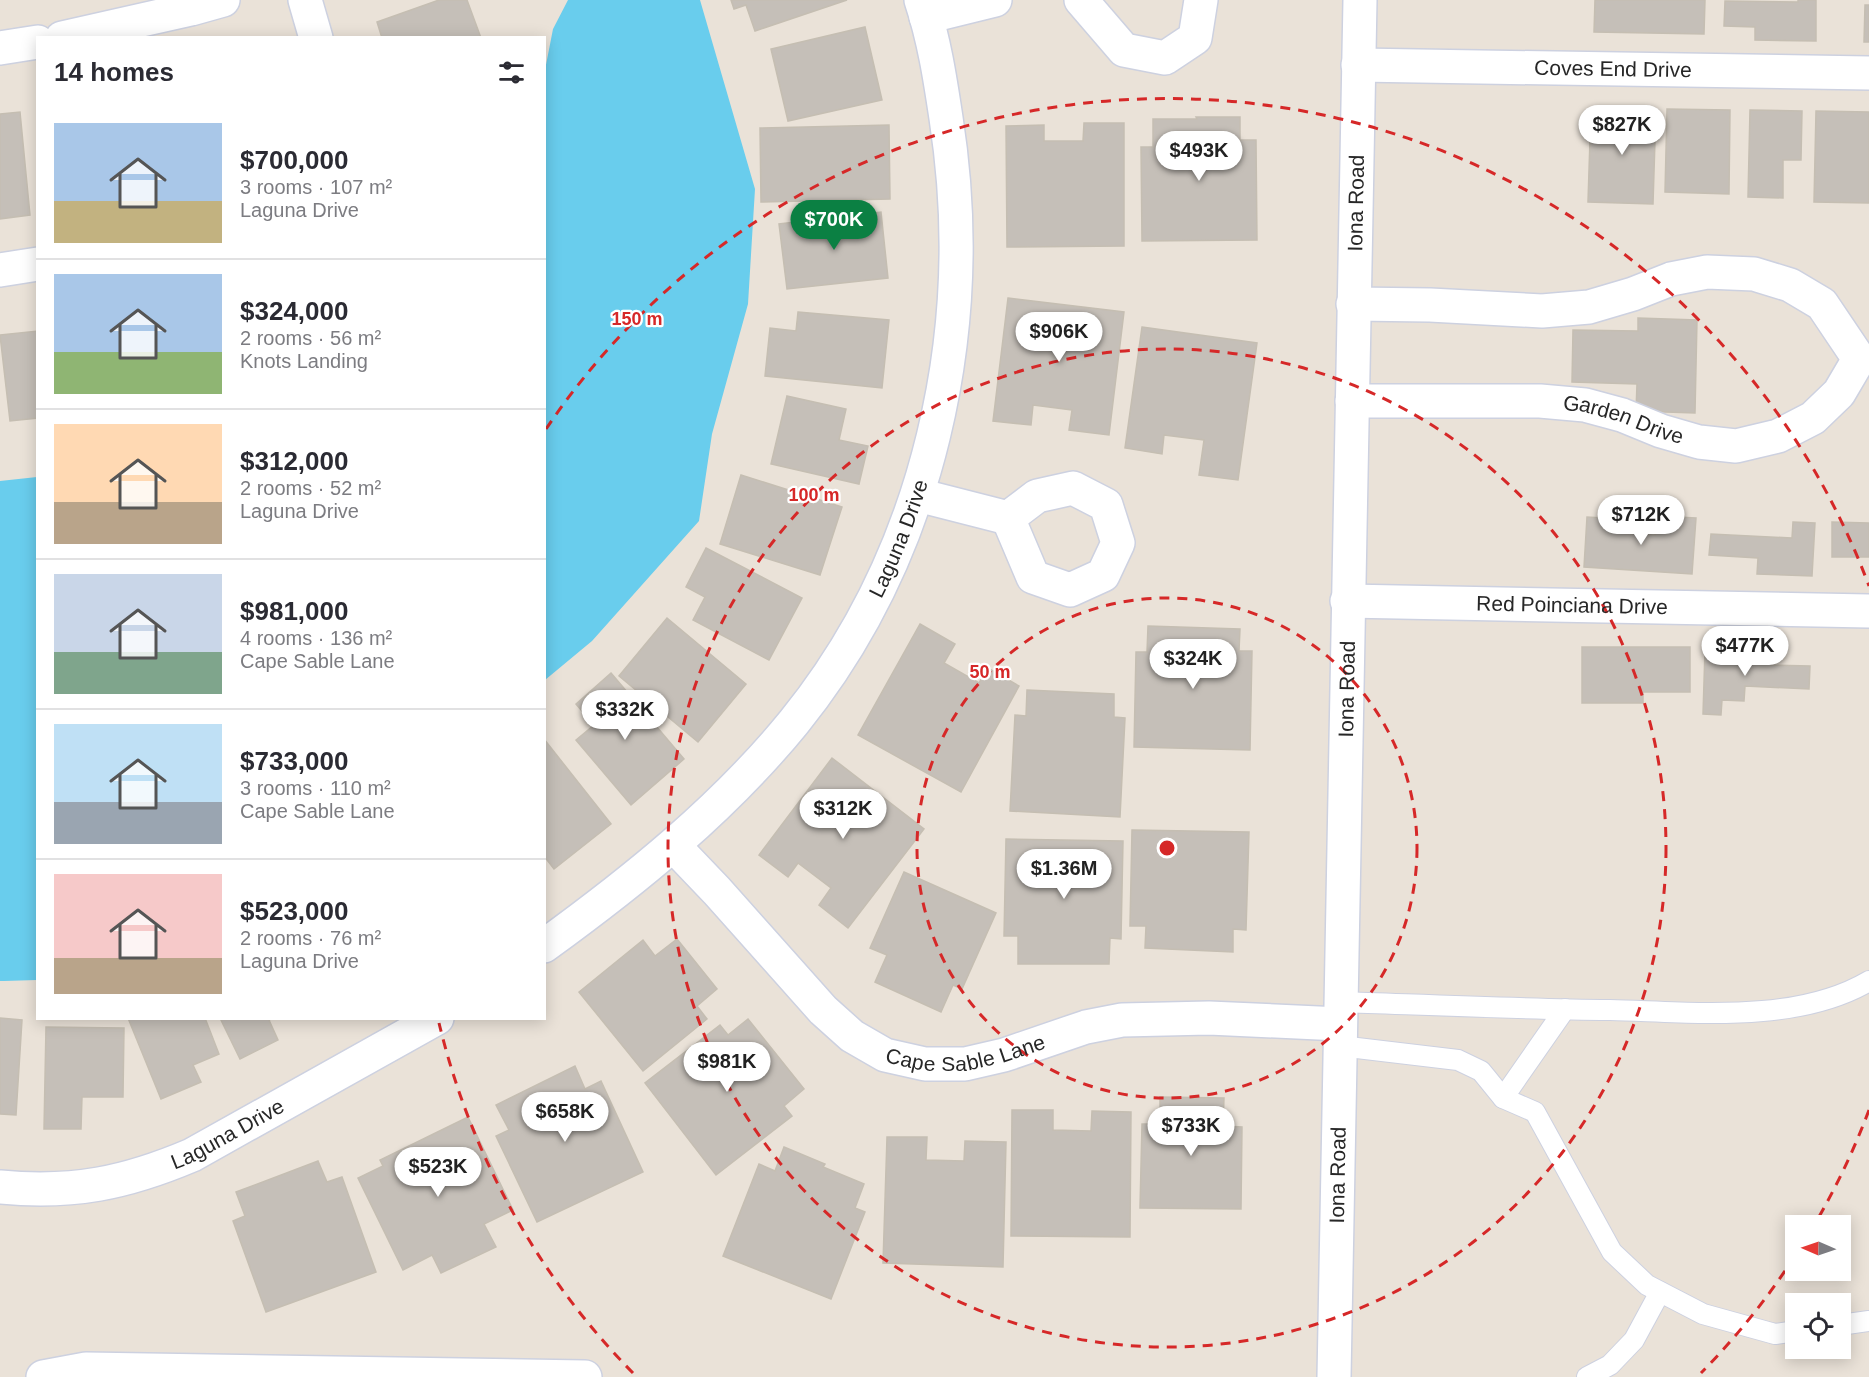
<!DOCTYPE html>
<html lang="en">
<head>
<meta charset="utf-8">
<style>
  :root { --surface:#fff; --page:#f2f2f3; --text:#2b2b33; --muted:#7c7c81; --line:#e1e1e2; --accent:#0b8043 }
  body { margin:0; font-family:Arial,sans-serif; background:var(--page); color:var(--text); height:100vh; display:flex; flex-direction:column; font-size:22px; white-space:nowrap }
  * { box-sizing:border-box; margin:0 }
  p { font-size:20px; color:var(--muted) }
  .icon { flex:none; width:33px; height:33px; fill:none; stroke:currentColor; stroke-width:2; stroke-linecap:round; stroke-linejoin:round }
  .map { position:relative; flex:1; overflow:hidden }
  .sheet { position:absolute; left:36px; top:36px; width:510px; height:984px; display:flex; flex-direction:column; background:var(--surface); border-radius:0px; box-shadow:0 3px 15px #0003 }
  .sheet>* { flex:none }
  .needle { width:39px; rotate:272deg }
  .buttons { position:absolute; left:1785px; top:1215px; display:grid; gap:12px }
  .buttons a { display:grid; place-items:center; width:66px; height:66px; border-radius:0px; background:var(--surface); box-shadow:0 3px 15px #0003; font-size:30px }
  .price { position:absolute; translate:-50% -51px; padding:0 14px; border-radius:21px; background:#fff; color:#222; font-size:20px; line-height:39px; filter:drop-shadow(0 2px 3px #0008) }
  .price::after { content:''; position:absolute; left:50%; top:36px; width:18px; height:14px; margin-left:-9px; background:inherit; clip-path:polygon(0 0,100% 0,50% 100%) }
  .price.on { background:var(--accent); color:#fff }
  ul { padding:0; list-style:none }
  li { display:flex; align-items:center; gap:18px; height:150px; padding:0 18px }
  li+li { border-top:2px solid var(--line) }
  li span { display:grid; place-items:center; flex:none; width:168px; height:120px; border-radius:0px; color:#555 }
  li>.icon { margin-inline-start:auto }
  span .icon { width:72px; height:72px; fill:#fffc; stroke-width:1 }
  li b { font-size:26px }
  h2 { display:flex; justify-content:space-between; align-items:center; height:72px; padding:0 18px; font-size:26px }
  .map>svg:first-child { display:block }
</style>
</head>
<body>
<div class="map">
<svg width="1869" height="1377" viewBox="0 0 1869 1377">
  <rect width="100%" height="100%" fill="#eae2d8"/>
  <g fill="#69cded">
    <path d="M568,0H700L755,189L748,304L712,434L699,521L592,641L545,680L544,75L553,29Z"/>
    <path d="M37,477V980L4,981H0V481Z"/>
  </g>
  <g fill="#c5bfb8" stroke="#c5beb2" stroke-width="1.5">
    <path d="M439,0H467L481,38H382L377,22Z"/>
    <path d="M731,0H847L755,31L746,5L734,9Z"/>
    <path d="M1595,0H1705L1704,34L1594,32Z"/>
    <path d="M1798,0H1816V41L1755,40V27L1724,26L1725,1L1798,2Z"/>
    <path d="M1865,5H1869V42H1864Z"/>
    <path d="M865,27L882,100L788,121L771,49Z"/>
    <path d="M1591,108L1656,109L1653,204L1588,202Z"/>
    <path d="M1667,109L1730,110L1729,194L1665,192Z"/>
    <path d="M1750,110L1802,111L1801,160H1783V198L1748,197Z"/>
    <path d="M1816,111L1869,112V203L1814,202Z"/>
    <path d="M20,112L30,215L0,219V114Z"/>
    <path d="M1196,117H1240V140H1256L1257,240L1142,241L1141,147H1153V119H1197Z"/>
    <path d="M1084,123H1124V246L1007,247L1006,126L1044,125V141H1083Z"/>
    <path d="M889,125L890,199L761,202L760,128Z"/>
    <path d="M881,212L888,278L787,289L779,224Z"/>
    <path d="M1008,298L1124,312L1109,435L1069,430L1072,410L1033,405L1031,425L993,421Z"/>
    <path d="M798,312L889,320L882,388L765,376L770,328L796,331Z"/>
    <path d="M1638,318L1697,320L1695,413L1636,411L1637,384L1572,382L1573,330L1638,331Z"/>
    <path d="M1142,327L1257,343L1238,480L1199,475L1204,440L1164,435L1162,454L1125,448Z"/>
    <path d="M38,331V418L10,421L0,335Z"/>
    <path d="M787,396L846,409L839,440L868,446L859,484L771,464Z"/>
    <path d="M741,475L842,507L820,575L720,544Z"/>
    <path d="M1656,516L1696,518L1692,574L1584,567L1587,517L1622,519L1621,533L1655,535Z"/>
    <path d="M1793,522L1815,523L1812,576L1757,574L1758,558L1709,555L1711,534L1792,538Z"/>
    <path d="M1832,522L1869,523V557H1832Z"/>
    <path d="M706,548L802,598L769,660L693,620L705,597L686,587Z"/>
    <path d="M667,618L746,684L698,742L619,676Z"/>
    <path d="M920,624L955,644L944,663L979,683L988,668L1019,686L961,792L858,735Z"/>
    <path d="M1148,626L1240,629L1239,651H1252L1250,750L1134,747L1136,652H1147Z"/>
    <path d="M1582,647H1690V692H1643V703H1582Z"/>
    <path d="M1705,650L1771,653V665L1810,666L1809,689L1745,686L1744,701L1722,700L1721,715L1703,714Z"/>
    <path d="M611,673L684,759L631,805L576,740L594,725L576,704Z"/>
    <path d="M1027,690L1114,694V717L1125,718L1120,817L1010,811L1015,715L1026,716Z"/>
    <path d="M544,739L611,824L554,869L544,856Z"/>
    <path d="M832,758L924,829L848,928L819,905L831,888L798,863L788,877L759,855Z"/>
    <path d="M1132,830L1249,832L1246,930L1233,929V952L1145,948L1146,926H1130Z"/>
    <path d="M1006,839L1123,841L1121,939L1110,938L1109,964H1018V936H1004Z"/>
    <path d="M904,872L996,913L962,989L953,985L941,1012L875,982L887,955L870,948Z"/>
    <path d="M677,939L717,989L697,1006L707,1019L643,1071L579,992L643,940L655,956Z"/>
    <path d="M0,1018L22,1020L16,1115L0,1114Z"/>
    <path d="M128,1018H205L219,1054L193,1065L201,1082L161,1099Z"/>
    <path d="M220,1018H273L269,1020L278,1040L240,1059Z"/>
    <path d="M748,1019L804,1089L784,1106L792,1116L716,1175L645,1083L720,1025L728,1035Z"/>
    <path d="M46,1027L124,1028L123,1097H82L81,1129H44Z"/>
    <path d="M575,1066L585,1089L601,1081L643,1172L537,1222L496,1136L509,1130L496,1105Z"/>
    <path d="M1160,1097L1224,1098L1223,1126L1242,1127L1241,1209L1140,1208L1142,1124H1160Z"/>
    <path d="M1012,1110H1053V1130L1091,1131L1092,1111L1131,1112L1130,1237L1011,1236Z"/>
    <path d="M468,1117L513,1210L484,1224L496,1247L441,1273L432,1255L403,1270L358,1178L383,1166L380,1160Z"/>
    <path d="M887,1137H927L926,1160L964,1161L965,1141L1006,1142L1003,1267L883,1263Z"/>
    <path d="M784,1147L825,1164L823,1167L864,1184L855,1208L865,1212L831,1299L723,1256L759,1164L775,1171Z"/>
    <path d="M318,1161L327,1182L342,1177L376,1272L266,1312L233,1221L245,1216L236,1192Z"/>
  </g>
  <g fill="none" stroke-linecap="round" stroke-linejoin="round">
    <defs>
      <g id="lane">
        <path d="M1341,1002C1430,1005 1520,1009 1610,1010C1692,1012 1796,1024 1869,981"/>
        <path d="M1340,1046L1458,1060L1481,1071L1503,1098L1535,1112L1612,1252L1647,1285L1703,1314L1775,1334L1796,1331"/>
        <path d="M1503,1098L1565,1009"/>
        <path d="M1840,1325L1869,1321"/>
        <path d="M1587,1377L1610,1365L1634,1340L1660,1292"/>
      </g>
      <g id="street">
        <path d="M305,0L316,38"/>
        <path d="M1081,0L1124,50L1165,58L1195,38L1201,0"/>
        <path d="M926,17L995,0"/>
        <path d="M62,38L191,9L223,0"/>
        <path d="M0,48L38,42"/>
        <path id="s1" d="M1358,65L1869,73"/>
        <path d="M0,270L38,264"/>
        <path id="s2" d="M1352,401H1540L1585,405L1622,415L1661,431L1699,442L1736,446L1778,436L1813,418L1839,393L1859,359L1822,304L1790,285L1754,274L1707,272L1671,279L1633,294L1589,307L1542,311L1430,305L1353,304"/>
        <path d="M1073,488L1106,505L1118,543L1103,575L1070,590L1033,577L1008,518L1037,496Z"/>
        <path d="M918,495L1008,518"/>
        <path id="s3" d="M1347,601L1869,611"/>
        <path id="s4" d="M674,846L717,891L823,1010L852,1036L885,1055L925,1064H965L1004,1055L1086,1027L1122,1020L1209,1018L1340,1024"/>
        <path id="s5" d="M544,946C635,880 723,809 794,722C930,554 979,329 946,118C940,78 934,39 921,0"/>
        <path id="s6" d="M0,1187C73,1194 126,1183 192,1155L437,1018"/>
        <path d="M43,1377L86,1369L585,1377"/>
      </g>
      <g id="secondary">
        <path id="s7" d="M1334,1377L1360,0"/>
      </g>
    </defs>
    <use href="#lane" stroke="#cdd1e0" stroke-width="22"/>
    <use href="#street" stroke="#cdd1e0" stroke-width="36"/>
    <use href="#secondary" stroke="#cdd1e0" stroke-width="36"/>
    <use href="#lane" stroke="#fff" stroke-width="20"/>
    <use href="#street" stroke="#fff" stroke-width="33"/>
    <use href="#secondary" stroke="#fff" stroke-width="33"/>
  </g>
  <g fill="none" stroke="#d62828" stroke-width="3" stroke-dasharray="10 8">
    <circle cx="1167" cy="848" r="250"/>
    <circle cx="1167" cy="848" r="499"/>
    <path d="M1869 1110A749 749 0 0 1 1816 1222M1795 1256A749 749 0 0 1 1701 1373M633 1373A749 749 0 0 1 439 1023M546 429A749 749 0 0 1 1869 586"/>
  </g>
  <g text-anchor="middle" stroke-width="4.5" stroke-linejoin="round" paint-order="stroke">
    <g font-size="21" fill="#272727" stroke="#fff">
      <text dy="7" stroke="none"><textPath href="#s1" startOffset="255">Coves End Drive</textPath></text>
      <text dy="7" stroke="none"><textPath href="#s7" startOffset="1174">Iona Road</textPath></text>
      <text dy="7" stroke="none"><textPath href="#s2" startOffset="274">Garden Drive</textPath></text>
      <text dy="7" stroke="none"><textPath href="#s5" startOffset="549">Laguna Drive</textPath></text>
      <text dy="7" stroke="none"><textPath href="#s3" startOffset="225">Red Poinciana Drive</textPath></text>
      <text dy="7" stroke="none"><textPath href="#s7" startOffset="688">Iona Road</textPath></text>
      <text dy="7" stroke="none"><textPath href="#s4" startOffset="381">Cape Sable Lane</textPath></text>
      <text dy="7" stroke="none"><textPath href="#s6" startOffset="238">Laguna Drive</textPath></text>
      <text dy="7" stroke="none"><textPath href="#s7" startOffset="202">Iona Road</textPath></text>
    </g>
  </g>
  <circle cx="1167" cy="848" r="9" fill="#d62828" stroke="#fff" stroke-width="3"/>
  <g font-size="18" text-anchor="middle" font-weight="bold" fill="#d62828" stroke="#fff" stroke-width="4.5" stroke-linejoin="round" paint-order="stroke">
    <text x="637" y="325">150 m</text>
    <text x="814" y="501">100 m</text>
    <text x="990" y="678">50 m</text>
  </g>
</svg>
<div class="buttons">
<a><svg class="needle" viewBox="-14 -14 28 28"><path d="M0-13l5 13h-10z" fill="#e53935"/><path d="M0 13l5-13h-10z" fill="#7c7c81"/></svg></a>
<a><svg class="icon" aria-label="locate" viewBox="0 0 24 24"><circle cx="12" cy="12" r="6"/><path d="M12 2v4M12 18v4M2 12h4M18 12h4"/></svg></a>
</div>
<b class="price" style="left:1622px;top:156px">$827K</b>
<b class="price" style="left:1199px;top:182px">$493K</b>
<b class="price on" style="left:834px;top:251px">$700K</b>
<b class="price" style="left:1059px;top:363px">$906K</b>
<b class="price" style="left:1641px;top:546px">$712K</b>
<b class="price" style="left:1745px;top:677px">$477K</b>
<b class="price" style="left:1193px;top:690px">$324K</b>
<b class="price" style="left:625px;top:741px">$332K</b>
<b class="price" style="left:843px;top:840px">$312K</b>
<b class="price" style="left:1064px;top:900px">$1.36M</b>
<b class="price" style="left:727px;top:1093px">$981K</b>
<b class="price" style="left:565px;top:1143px">$658K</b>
<b class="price" style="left:1191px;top:1157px">$733K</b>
<b class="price" style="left:438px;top:1198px">$523K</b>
<section class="sheet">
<h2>14 homes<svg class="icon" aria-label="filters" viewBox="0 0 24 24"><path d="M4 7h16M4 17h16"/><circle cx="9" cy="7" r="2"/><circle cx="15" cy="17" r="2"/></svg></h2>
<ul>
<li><span style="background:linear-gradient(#a9c7e8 65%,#c2b280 0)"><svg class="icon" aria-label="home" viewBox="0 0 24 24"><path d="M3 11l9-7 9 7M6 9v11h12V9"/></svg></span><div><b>$700,000</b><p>3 rooms · 107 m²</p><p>Laguna Drive</p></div></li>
<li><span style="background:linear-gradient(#a9c7e8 65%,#8fb573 0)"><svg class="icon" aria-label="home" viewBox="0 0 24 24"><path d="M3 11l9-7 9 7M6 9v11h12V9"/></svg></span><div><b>$324,000</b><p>2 rooms · 56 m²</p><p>Knots Landing</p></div></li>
<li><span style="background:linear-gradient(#ffd9b3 65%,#b9a48a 0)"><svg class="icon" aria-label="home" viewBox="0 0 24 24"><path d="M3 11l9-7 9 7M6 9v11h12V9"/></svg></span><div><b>$312,000</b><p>2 rooms · 52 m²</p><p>Laguna Drive</p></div></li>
<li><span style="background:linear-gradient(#c9d6e8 65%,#7fa58c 0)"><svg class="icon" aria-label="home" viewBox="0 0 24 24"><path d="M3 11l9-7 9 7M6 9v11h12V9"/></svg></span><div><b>$981,000</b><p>4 rooms · 136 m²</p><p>Cape Sable Lane</p></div></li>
<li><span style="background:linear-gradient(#bfe0f5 65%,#9aa5b1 0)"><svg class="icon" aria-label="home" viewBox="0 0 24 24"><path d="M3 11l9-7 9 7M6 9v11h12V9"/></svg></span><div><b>$733,000</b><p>3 rooms · 110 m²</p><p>Cape Sable Lane</p></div></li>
<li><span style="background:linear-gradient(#f6c9c9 70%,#b9a48a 0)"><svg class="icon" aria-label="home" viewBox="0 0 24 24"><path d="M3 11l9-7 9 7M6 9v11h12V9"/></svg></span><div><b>$523,000</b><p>2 rooms · 76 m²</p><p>Laguna Drive</p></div></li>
</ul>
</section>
</div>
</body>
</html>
